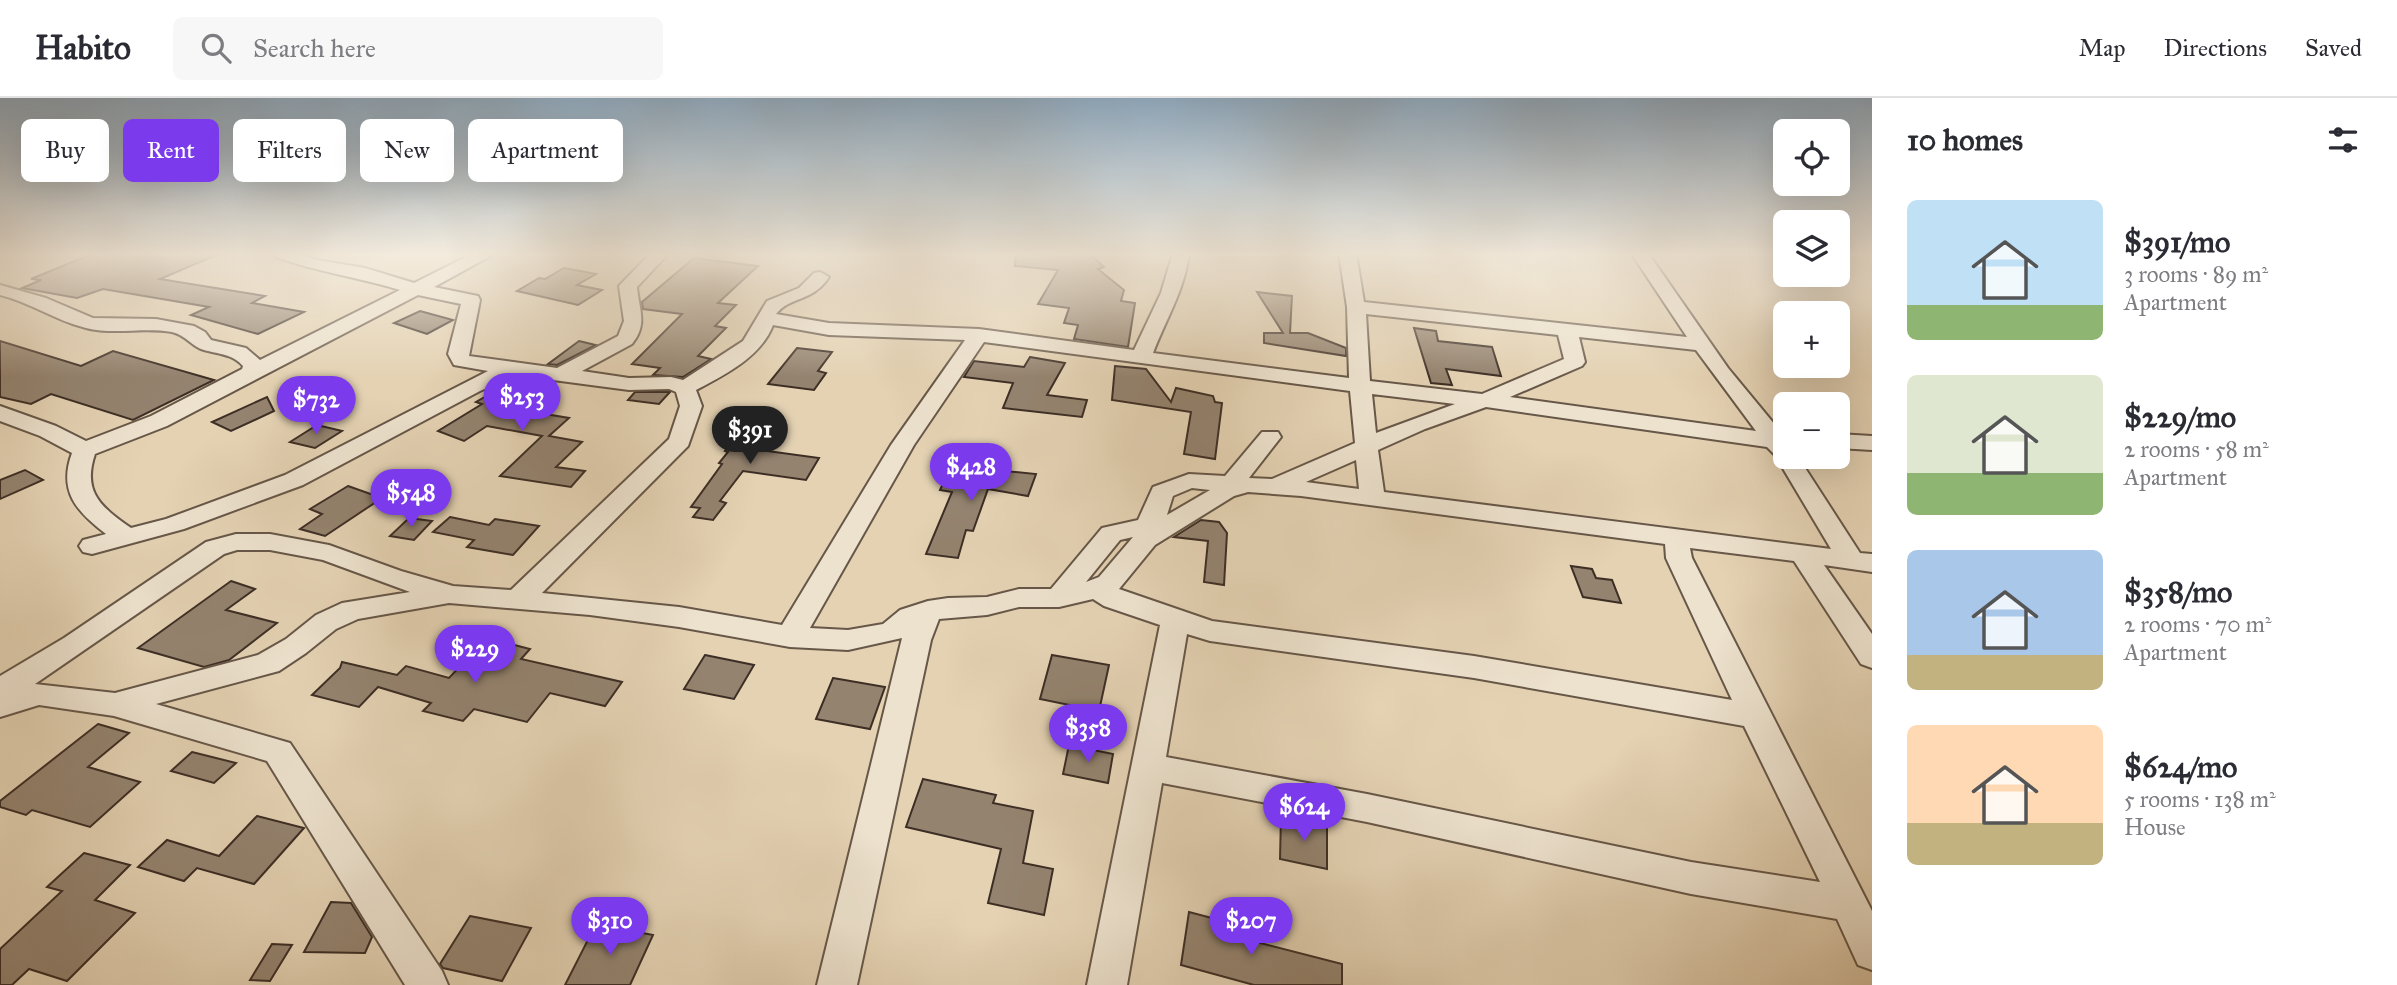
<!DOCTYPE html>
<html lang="en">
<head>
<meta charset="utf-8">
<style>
  :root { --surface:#fff; --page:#f7f7f7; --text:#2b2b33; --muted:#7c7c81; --line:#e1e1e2; --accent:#7c3aed }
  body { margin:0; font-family:"IM FELL Great Primer",serif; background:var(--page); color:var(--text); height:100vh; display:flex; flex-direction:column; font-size:26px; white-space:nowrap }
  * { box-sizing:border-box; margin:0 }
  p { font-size:23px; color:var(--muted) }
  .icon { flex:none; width:38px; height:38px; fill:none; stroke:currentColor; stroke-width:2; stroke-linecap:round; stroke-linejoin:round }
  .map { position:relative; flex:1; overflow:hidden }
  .sheet { display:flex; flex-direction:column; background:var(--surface); width:525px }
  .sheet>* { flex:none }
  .banner { position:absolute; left:21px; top:21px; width:665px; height:63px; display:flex; gap:14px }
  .buttons { position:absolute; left:1773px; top:21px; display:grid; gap:14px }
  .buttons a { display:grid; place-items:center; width:77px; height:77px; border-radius:10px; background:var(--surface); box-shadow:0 7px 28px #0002; font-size:35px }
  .price { position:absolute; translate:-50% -60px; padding:0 16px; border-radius:24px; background:var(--accent); color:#fff; font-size:23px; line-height:46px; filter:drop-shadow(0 2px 4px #0008) }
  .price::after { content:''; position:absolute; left:50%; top:42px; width:21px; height:16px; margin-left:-10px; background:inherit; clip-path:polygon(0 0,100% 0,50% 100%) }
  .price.selected { background:#222; color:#fff }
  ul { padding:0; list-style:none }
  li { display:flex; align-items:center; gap:21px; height:175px; padding:0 35px }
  li span { display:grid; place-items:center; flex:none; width:196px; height:140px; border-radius:10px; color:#555 }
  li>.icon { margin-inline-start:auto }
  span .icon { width:84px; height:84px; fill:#fffc; stroke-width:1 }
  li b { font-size:30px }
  h2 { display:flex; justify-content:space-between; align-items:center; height:84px; padding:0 35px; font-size:30px }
  .tag { padding:0 24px; border-radius:10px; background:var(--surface); box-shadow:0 7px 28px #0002; font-size:24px; line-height:63px }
  .tag.selected { background:var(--accent); color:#fff }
  header { display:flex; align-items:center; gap:42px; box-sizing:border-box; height:98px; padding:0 35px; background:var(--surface); border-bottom:2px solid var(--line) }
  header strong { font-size:33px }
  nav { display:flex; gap:38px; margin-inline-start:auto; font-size:24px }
  .search { width:490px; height:63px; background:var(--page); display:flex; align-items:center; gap:18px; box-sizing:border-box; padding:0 24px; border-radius:10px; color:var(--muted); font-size:26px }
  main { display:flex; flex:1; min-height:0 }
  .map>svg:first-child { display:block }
</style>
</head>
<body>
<header>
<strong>Habito</strong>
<div class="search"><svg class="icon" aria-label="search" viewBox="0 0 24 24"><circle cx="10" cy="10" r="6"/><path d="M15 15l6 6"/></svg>Search here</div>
<nav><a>Map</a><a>Directions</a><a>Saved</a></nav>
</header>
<main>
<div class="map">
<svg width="1872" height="887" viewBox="0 0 1872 887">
  <rect width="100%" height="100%" fill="#e4d2b3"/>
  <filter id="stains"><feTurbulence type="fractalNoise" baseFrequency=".00286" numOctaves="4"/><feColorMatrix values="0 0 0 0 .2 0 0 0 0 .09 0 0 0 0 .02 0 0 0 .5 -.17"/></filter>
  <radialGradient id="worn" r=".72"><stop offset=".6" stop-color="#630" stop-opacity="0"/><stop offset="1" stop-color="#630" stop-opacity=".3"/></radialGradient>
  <g fill="#94836f" stroke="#3d2e25" stroke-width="2">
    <path d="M94,155H221L160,181L265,198L252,205L304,214L258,236L191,217L209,209L103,191L77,200L22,190L41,182L31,181Z"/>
    <path d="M1016,155H1089L1104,169L1098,171L1124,192L1121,203L1135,205L1128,249L1074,241L1078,227L1064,225L1069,210L1038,206L1058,172L1015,168Z"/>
    <path d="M694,160L758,168L718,205L736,207L715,228L726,230L698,258L711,261L683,279L653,277L660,270L632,266L682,216L643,211L642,204Z"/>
    <path d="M564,170L596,176L577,187L602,192L578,207L517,193L539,180L545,181Z"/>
    <path d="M1257,194L1292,198L1290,235H1308L1346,250V258L1264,245V235H1283Z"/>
    <path d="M420,213L453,222L427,236L394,225Z"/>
    <path d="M1414,230L1436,233L1438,243L1492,249L1501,278L1446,271L1452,287L1431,285Z"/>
    <path d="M0,243L81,268L113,253L214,282L133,322L51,296L31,306L0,299Z"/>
    <path d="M579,243L596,247L557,267L548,266Z"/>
    <path d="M797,250L832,254L818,273L826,275L814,292L768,286Z"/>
    <path d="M1030,259L1065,265L1047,297L1087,302L1082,319L1003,310L1013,285L964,279L974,263L1024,269Z"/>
    <path d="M1115,268L1146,271L1171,304L1176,290L1213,298L1215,304L1222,305L1215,361L1184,356L1191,314L1112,302Z"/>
    <path d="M518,280L553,285L509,310L569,320L549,338L582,344L556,369L585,373L571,389L500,378L542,338L487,328L464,343L438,333L482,306L476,304Z"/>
    <path d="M635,294H670L659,306L628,302Z"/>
    <path d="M267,299L274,313L231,333L212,324Z"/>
    <path d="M756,321L781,324L760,352L819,360L806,382L743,373L720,403L726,405L713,422L693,419L700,410L691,409L722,366L719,365L728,354L725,353L745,327L750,328Z"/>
    <path d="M317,327L342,333L315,350L290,344Z"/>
    <path d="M951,368L1036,376L1028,398L988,391L973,433L966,432L958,460L926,456L952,394L940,392Z"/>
    <path d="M25,372L43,382L0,401V382Z"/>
    <path d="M348,388L382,400L325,438L300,431L322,416L310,411Z"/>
    <path d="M450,419L489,427L495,421L539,428L513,457L467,449L474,442L433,434Z"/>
    <path d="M409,420L432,423L414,442L390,438Z"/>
    <path d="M1201,422L1219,424L1227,435L1224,487L1204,484L1208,443L1174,439Z"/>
    <path d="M1571,468L1592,471L1596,480L1612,482L1621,505L1583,499Z"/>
    <path d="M231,483L255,491L226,512L277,525L229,562L204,569L138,550Z"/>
    <path d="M487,540L530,551L521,561L622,584L605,608L550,595L527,624L474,611L463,623L423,613L431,605L378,589L359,609L312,597L340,570L342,564L397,577L406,568L449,580Z"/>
    <path d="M705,557L754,567L734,601L684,591Z"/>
    <path d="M1052,557L1109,567L1099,613L1040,601Z"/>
    <path d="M833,580L885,589L870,631L816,621Z"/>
    <path d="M98,626L129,635L88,669L140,684L90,729L32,712L26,717L0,709V703Z"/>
    <path d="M1069,647L1113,656L1108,685L1063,676Z"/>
    <path d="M192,654L236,665L214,685L171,673Z"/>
    <path d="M923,681L996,697L993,705L1033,713L1023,765L1053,771L1044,817L988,805L1001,751L906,729Z"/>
    <path d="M257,718L304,730L254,786L197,770L184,783L138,769L167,742L219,758Z"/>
    <path d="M1281,718L1327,728V771L1280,761Z"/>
    <path d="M84,755L130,767L95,802L135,815L67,883L29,871L12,887H0V851L62,793L47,789Z"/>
    <path d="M331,804L351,805L372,839L365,855L304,854Z"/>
    <path d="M1189,814L1261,833L1260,845L1342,866V887H1254L1181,867Z"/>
    <path d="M470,818L531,830L502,883L443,870L440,866Z"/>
    <path d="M596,826L653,837L630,887H565Z"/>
    <path d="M272,846L292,847L270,883L250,882Z"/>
  </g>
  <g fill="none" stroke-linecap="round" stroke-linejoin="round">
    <defs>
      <g id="minor">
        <path d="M274,155H298L317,162L365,170L414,185L474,155H496L434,189L478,198L480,202L469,258L557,270L618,238L624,223L619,188L651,155H669L637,189C639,212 648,226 632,246L582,273L629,280L671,279L683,282L743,243L767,203L799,190L814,175L820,174L829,179C813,204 790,198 776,216L829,225L979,231L1134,252L1161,195L1173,155H1189C1185,191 1166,221 1153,255L1349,280L1347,209L1339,155H1356L1364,204L1687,239L1631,155H1648L1728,270L1785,339V359H1798L1860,455L1872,456V474L1824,467L1872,536V570L1861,566L1794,463L1690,450L1692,460L1872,813V872L1858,867L1837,821L1691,796L1367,724L1162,685L1127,887H1087L1160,527L1104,508L1093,501L1059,509H1019L987,517L939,521L931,542L857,887H817L902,540L848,552L790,549L679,529L590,517L449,505L358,521L336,531L306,555L279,573L156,606L290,645L442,873L448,887H405L267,663L114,618L39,607L0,619V578L64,540L206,444L236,436H270L329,447L401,473L453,488L511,492L669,341L680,308L676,294L669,291L629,292L515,277L480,293L303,387L184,431L92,456L83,454L79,448L83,442L106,436C76,413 58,393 72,355L40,338L0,323V308L56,328L86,343L151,318L242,271L243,268C233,256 218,256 204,252C192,249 186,237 172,234C144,229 113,237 86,230C56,223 30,204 0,197V187L46,200L93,220L156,221L194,228L205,234L211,242L246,250L260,262L400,192C358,179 316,174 276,159ZM418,197L461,206L448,256L454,267L488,273L285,377L166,421L131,430C101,409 82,394 95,356L167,328ZM1366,216L1558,237L1564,261L1482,296L1370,283ZM773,227L829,237L965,242L891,347L782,527L679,509L542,495L688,348L702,308L696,292C724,277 761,259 773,227ZM1579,239L1696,252L1756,333L1510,299L1582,268L1585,264ZM984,244L1350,293L1355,345L1272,381L1249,380L1281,339L1278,334H1262L1225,378L1189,376L1153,389L1138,422L1102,430L1051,491H1019L987,499L948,500L928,503L900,512L883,526L848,532L810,530L914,347ZM1372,296L1455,306L1376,335ZM1486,309L1767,349L1775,357L1831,451L1384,394L1378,352L1425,331ZM1356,362L1359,391L1306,384ZM1192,390L1210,392L1167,417L1173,398ZM1248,394L1301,398L1665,446L1666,460L1732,602L1474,558L1212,523L1119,491L1155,447L1234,398ZM1133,439L1099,479L1086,484L1120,442ZM237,452H270L323,462L410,494L342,505L316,517L286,541L258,557L115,595L35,586L224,456ZM1187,536L1210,543L1474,580L1744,628L1820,784L1691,764L1367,696L1166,659Z"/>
        <path d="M1838,336L1872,338V352L1838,350Z"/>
      </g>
    </defs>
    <use href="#minor" stroke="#675748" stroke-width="4"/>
    <use href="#minor" fill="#ede2ce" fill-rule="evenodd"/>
  </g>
  <linearGradient id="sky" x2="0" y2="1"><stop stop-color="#8faac0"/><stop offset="0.56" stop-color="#f3ebdd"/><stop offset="1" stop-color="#f3ebdd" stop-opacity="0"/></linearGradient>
  <rect width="1872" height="279" fill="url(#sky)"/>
  <rect width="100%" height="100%" filter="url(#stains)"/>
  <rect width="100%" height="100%" fill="url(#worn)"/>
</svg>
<div class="buttons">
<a><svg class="icon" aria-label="locate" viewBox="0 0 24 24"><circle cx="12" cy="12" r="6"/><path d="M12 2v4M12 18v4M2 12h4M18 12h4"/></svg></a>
<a><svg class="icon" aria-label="layers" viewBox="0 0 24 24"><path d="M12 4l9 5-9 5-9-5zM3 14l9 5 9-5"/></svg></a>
<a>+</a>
<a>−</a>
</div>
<b class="price" style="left:522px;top:335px">$253</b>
<b class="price" style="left:316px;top:338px">$732</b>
<b class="price selected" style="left:750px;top:368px">$391</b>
<b class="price" style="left:971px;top:405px">$428</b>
<b class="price" style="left:411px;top:431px">$548</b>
<b class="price" style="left:475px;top:587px">$229</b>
<b class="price" style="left:1088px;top:666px">$358</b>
<b class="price" style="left:1304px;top:745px">$624</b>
<b class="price" style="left:610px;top:859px">$310</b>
<b class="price" style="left:1251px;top:859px">$207</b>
<div class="banner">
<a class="tag">Buy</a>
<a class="tag selected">Rent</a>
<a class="tag">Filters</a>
<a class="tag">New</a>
<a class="tag">Apartment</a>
</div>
</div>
<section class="sheet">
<h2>10 homes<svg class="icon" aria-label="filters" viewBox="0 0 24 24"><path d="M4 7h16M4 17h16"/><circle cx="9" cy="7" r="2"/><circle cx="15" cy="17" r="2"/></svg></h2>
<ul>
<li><span style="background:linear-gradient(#bfe0f5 75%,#8fb573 0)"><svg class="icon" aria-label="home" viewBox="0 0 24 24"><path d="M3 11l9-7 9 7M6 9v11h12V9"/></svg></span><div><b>$391/mo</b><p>3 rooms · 89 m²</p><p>Apartment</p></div></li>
<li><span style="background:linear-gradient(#dfe7d0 70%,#8fb573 0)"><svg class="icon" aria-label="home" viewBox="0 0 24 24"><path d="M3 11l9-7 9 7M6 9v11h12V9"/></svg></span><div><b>$229/mo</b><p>2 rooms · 58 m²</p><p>Apartment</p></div></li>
<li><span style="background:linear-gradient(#a9c7e8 75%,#c2b280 0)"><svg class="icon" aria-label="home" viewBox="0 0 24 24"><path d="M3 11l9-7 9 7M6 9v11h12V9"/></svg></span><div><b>$358/mo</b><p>2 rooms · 70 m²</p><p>Apartment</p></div></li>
<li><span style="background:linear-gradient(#ffd9b3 70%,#c2b280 0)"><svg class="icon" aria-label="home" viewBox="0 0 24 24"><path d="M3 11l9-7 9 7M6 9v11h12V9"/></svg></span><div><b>$624/mo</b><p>5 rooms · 138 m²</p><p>House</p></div></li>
</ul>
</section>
</main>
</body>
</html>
